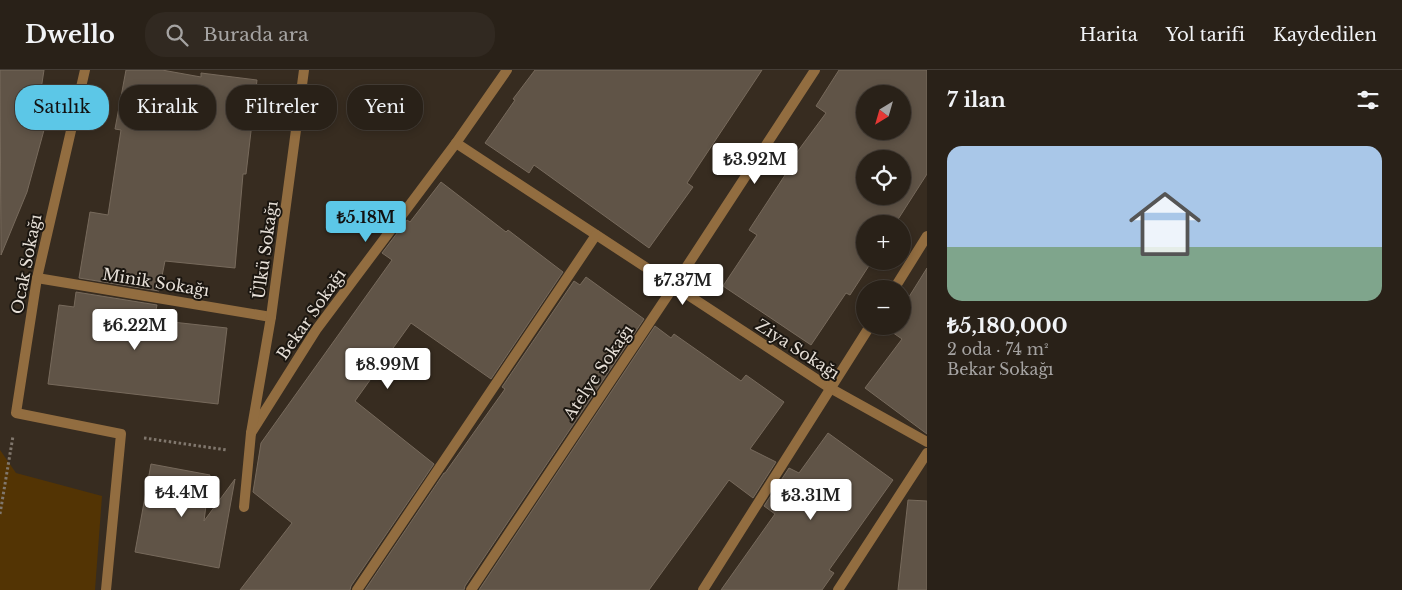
<!DOCTYPE html>
<html lang="tr">
<head>
<meta charset="utf-8">
<style>
  :root { --surface:#292118; --page:#312921; --text:#f1f3f6; --muted:#a5a3a2; --line:#453e37; --accent:#5cc7e7 }
  body { margin:0; font-family:"Libre Baskerville",serif; background:var(--page); color:var(--text); height:100vh; display:flex; flex-direction:column; font-size:19px; white-space:nowrap }
  * { box-sizing:border-box; margin:0 }
  p { font-size:16px; color:var(--muted) }
  .icon { flex:none; width:28px; height:28px; fill:none; stroke:currentColor; stroke-width:2; stroke-linecap:round; stroke-linejoin:round }
  .map { position:relative; flex:1; overflow:hidden }
  .sheet { display:flex; flex-direction:column; background:var(--surface); width:475px }
  .sheet>* { flex:none }
  .top-card { position:absolute; left:15px; top:15px; width:475px; height:45px; display:flex; gap:10px }
  .needle { width:32px; rotate:217deg }
  .fabs { position:absolute; left:856px; top:15px; display:grid; gap:10px }
  .fabs a { display:grid; place-items:center; width:55px; height:55px; border-radius:50%; background:var(--surface); box-shadow:0 2px 8px #0003,0 0 0 1px var(--line); font-size:25px }
  .price { position:absolute; translate:-50% -42px; padding:0 11px; border-radius:5px; background:#fff; color:#222; font-size:16px; line-height:32px; filter:drop-shadow(0 1px 2px #0008) }
  .price::after { content:''; position:absolute; left:50%; top:30px; width:15px; height:11px; margin-left:-8px; background:inherit; clip-path:polygon(0 0,100% 0,50% 100%) }
  .price.selected { background:var(--accent); color:#111 }
  ul { padding:0; list-style:none }
  li { display:grid; align-content:center; gap:10px; height:265px; padding:0 20px }
  li span { display:grid; place-items:center; height:155px; border-radius:15px; color:#555 }
  li>.icon { margin-inline-start:auto }
  span .icon { width:90px; height:90px; fill:#fffc; stroke-width:1 }
  li b { font-size:21px }
  h2 { display:flex; justify-content:space-between; align-items:center; height:60px; padding:0 20px; font-size:21px }
  .pill { padding:0 18px; border-radius:20px; background:var(--surface); box-shadow:0 2px 8px #0003,0 0 0 1px var(--line); font-size:18px; line-height:45px }
  .pill.selected { background:var(--accent); color:#111 }
  header { display:flex; align-items:center; gap:30px; box-sizing:border-box; height:70px; padding:0 25px; background:var(--surface); border-bottom:1px solid var(--line) }
  header strong { font-size:24px }
  nav { display:flex; gap:28px; margin-inline-start:auto; font-size:18px }
  .search { width:350px; height:45px; background:var(--page); display:flex; align-items:center; gap:12px; box-sizing:border-box; padding:0 18px; border-radius:20px; color:var(--muted); font-size:19px }
  main { display:flex; flex:1; min-height:0 }
  .map>svg:first-child { display:block }
</style>
</head>
<body>
<header>
<strong>Dwello</strong>
<div class="search"><svg class="icon" aria-label="search" viewBox="0 0 24 24"><circle cx="10" cy="10" r="6"/><path d="M15 15l6 6"/></svg>Burada ara</div>
<nav><a>Harita</a><a>Yol tarifi</a><a>Kaydedilen</a></nav>
</header>
<main>
<div class="map">
<svg width="927" height="520" viewBox="0 0 927 520">
  <rect width="100%" height="100%" fill="#372c20"/>
  <path fill="#533404" d="M0,380L16,403L102,426L95,520H0Z"/>
  <g fill="#605447" stroke="#776a5c" fill-rule="evenodd">
    <path d="M0,0H44L35,59L44,60L27,122L1,185Z"/>
    <path d="M126,0H162L201,7V3L257,10L246,104H243L235,198L165,191L159,221L79,208L90,142L108,145L121,60L115,59Z"/>
    <path d="M535,0H762L687,113L693,117L649,178L534,95L529,103L485,73L515,30L513,29Z"/>
    <path d="M839,0H927V104L895,154H865V191H872L850,225L846,223L811,275L723,216L757,165L749,160L789,99L786,97L826,43L816,36ZM865,24H902V61H865ZM865,89H902V126H865Z"/>
    <path d="M441,112L506,162L508,160L563,202L491,309L411,253L355,331L434,394L351,516L350,520H240L292,453L253,422L261,373L392,190L382,183L407,150L410,152Z"/>
    <path d="M927,198V364L865,318L902,269L889,260L891,256H902V238Z"/>
    <path d="M586,207L644,249L465,516L464,520H365L444,403H445L505,319L502,317L574,211L580,215Z"/>
    <path d="M76,222L157,235L154,250L227,258L218,334L48,314L59,235L74,237Z"/>
    <path d="M655,256L671,268L674,264L741,311L746,305L784,332L750,379L776,392L753,428L729,410L649,520H479Z"/>
    <path d="M828,363L893,410L829,500L834,503L822,520H721L775,444L764,436L789,398L799,403Z"/>
    <path d="M151,394L210,405L204,451L235,409L219,498L135,482Z"/>
    <path d="M908,430L927,431V520H898Z"/>
  </g>
  <g fill="none" stroke-linecap="round" stroke-linejoin="round">
    <g stroke="#80776d" stroke-width="3" stroke-dasharray="2.5 2.5" stroke-linecap="butt">
      <path d="M144,368L227,380"/>
      <path d="M0,444L13,366"/>
    </g>
    <g stroke="#926d40" stroke-width="10">
      <path d="M85,0L37,208L16,343L121,364L106,520"/>
      <path d="M456,73L830,318L927,372"/>
      <path d="M37,208L271,247"/>
      <path d="M894,219L927,166"/>
      <path d="M251,363L316,260L456,73L507,0"/>
      <path d="M244,437L251,363L271,247L304,0"/>
      <path d="M357,520L596,165"/>
      <path d="M471,520L674,216L815,0"/>
      <path d="M703,520L870,256"/>
      <path d="M838,520L927,383"/>
    </g>
  </g>
  <g text-anchor="middle" stroke-width="4" stroke-linejoin="round" paint-order="stroke">
    <g font-size="16" fill="#e6dfd7" stroke="#1b1610">
      <text transform="translate(265 180) rotate(-82)" y="6">Ülkü Sokağı</text>
      <text transform="translate(26 194) rotate(-79)" y="6">Ocak Sokağı</text>
      <text transform="translate(156 212) rotate(9)" y="6">Minik Sokağı</text>
      <text transform="translate(311 244) rotate(-55)" y="6">Bekar Sokağı</text>
      <text transform="translate(798 279) rotate(33)" y="6">Ziya Sokağı</text>
      <text transform="translate(598 302) rotate(-56)" y="6">Atelye Sokağı</text>
    </g>
  </g>
</svg>
<div class="fabs">
<a><svg class="needle" viewBox="-14 -14 28 28"><path d="M0-13l5 13h-10z" fill="#e53935"/><path d="M0 13l5-13h-10z" fill="#a5a3a2"/></svg></a>
<a><svg class="icon" aria-label="locate" viewBox="0 0 24 24"><circle cx="12" cy="12" r="6"/><path d="M12 2v4M12 18v4M2 12h4M18 12h4"/></svg></a>
<a>+</a>
<a>−</a>
</div>
<b class="price" style="left:755px;top:115px">₺3.92M</b>
<b class="price selected" style="left:366px;top:173px">₺5.18M</b>
<b class="price" style="left:683px;top:236px">₺7.37M</b>
<b class="price" style="left:135px;top:281px">₺6.22M</b>
<b class="price" style="left:388px;top:320px">₺8.99M</b>
<b class="price" style="left:182px;top:448px">₺4.4M</b>
<b class="price" style="left:811px;top:451px">₺3.31M</b>
<div class="top-card">
<a class="pill selected">Satılık</a>
<a class="pill">Kiralık</a>
<a class="pill">Filtreler</a>
<a class="pill">Yeni</a>
</div>
</div>
<section class="sheet">
<h2>7 ilan<svg class="icon" aria-label="filters" viewBox="0 0 24 24"><path d="M4 7h16M4 17h16"/><circle cx="9" cy="7" r="2"/><circle cx="15" cy="17" r="2"/></svg></h2>
<ul>
<li><span style="background:linear-gradient(#a9c7e8 65%,#7fa58c 0)"><svg class="icon" aria-label="home" viewBox="0 0 24 24"><path d="M3 11l9-7 9 7M6 9v11h12V9"/></svg></span><div><b>₺5,180,000</b><p>2 oda · 74 m²</p><p>Bekar Sokağı</p></div></li>
</ul>
</section>
</main>
</body>
</html>
